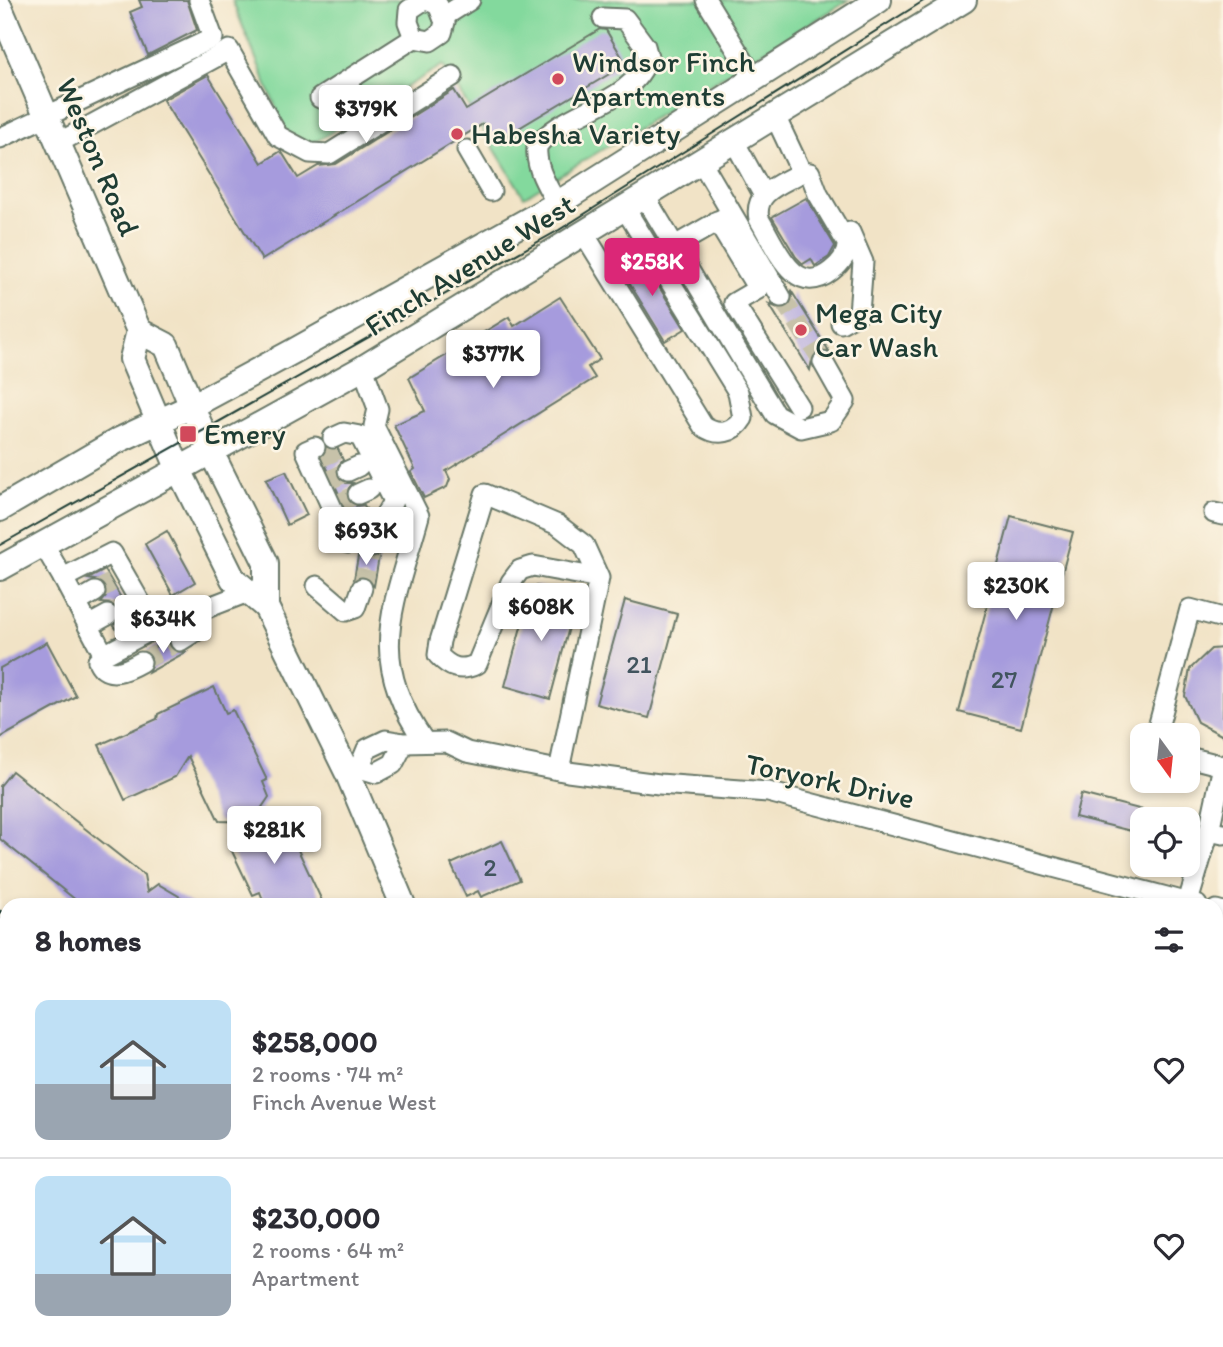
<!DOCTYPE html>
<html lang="en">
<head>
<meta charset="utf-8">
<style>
  :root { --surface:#fff; --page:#f7f7f7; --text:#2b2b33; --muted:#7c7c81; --line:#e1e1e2; --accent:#db2777 }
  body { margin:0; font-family:Itim,sans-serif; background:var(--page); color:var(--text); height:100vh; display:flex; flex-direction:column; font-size:26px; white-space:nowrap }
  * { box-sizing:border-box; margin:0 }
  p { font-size:23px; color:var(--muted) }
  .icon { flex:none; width:38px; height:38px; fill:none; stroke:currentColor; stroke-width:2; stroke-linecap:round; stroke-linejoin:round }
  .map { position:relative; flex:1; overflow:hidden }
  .side { position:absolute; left:0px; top:898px; width:1223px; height:450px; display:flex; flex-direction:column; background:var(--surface); border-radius:21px 21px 0 0; box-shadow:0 4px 10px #0003 }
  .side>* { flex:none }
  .needle { width:46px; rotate:165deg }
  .fabs { position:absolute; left:1130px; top:723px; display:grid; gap:14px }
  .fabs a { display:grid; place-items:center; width:70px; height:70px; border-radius:14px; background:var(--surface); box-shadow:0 4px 10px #0003; font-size:35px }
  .price { position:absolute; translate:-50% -60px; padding:0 16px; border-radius:7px; background:#fff; color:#222; font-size:23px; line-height:46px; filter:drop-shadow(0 2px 4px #0008) }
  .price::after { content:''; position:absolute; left:50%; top:42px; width:21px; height:16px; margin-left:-10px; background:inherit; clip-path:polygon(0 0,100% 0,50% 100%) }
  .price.current { background:var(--accent); color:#fff }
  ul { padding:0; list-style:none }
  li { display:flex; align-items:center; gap:21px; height:175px; padding:0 35px }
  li+li { border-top:2px solid var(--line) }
  li span { display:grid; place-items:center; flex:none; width:196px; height:140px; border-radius:14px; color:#555 }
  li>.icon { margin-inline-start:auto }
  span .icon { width:84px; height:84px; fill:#fffc; stroke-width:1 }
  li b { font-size:30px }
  h2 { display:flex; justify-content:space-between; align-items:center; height:84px; padding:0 35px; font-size:30px }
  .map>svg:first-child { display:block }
</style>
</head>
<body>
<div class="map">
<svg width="1223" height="1347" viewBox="0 0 1223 1347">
  <rect width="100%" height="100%" fill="#fcf5e5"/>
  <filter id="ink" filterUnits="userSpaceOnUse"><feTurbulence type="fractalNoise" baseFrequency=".0143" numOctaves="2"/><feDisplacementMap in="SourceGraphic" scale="14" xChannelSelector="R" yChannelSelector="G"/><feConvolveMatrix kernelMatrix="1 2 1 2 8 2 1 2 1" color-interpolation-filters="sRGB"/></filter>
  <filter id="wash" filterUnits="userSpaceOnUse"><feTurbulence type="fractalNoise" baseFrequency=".00686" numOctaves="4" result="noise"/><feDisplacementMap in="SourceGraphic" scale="28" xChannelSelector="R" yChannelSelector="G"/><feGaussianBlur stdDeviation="1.57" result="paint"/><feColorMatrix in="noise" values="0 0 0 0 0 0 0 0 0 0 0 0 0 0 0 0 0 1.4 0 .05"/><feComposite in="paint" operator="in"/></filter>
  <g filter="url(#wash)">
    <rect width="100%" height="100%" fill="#f1e3c6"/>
    <path fill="#83d99d" stroke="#518b68" stroke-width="2" d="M232,0H849L524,197L443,65L295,154Z"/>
    <g id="blocks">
      <g fill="#a69bdd">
        <path d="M139,0H187L197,30L148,55L130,12L142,7Z"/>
        <path d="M600,29L606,30L626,64L494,143L483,124L262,260L163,100L208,75L262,163L281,151L298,178L318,166L336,164L454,90L466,110Z"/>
        <path d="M806,198L835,246L829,257L815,266L811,259L803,264L796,257L772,217Z"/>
        <path d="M640,256L685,329L665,341L620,268Z"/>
        <path d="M792,292L829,351L822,350L813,355L810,370L769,304L780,309L787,308L792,302Z"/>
        <path d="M560,297L600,359L588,367L595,378L446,471L450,479L447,487L424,498L411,472L415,469L394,425L425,411L409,378L509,317L514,326Z"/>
        <path d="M327,449H338L343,460L336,469L337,477L346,483H353L346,492L347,500L356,506L364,505L366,509L349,516L322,457Z"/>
        <path d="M286,471L307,515L287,525L266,479Z"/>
        <path d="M1011,516L1073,532L1021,728L959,712Z"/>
        <path d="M167,531L195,582L173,595L145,544Z"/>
        <path d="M360,545L364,556L369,559L379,557L374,586L365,576L354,579Z"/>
        <path d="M105,570L136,624L119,633L114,626L120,616L118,609L114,604L101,603L106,597V586L100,581L88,579Z"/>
        <path d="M536,586L566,594L564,602L575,605L550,699L505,686L531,590L535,591Z"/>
        <path d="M625,600L677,614L649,718L596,704Z"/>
        <path d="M168,640L174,651L186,652L148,673L153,662L147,651Z"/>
        <path d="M47,642L76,696L0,738V668Z"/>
        <path d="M1223,648V736L1197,722L1185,696L1190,669L1211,649Z"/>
        <path d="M214,687L226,713L233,710L267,780L263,782L269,797L252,822L219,821L188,756L175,777L125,800L99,745L157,719L158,714Z"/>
        <path d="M12,771L144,875L147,892L158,884L194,905H82L0,839V786Z"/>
        <path d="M1081,794L1143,810V834L1075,817Z"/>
        <path d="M280,821L287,837L291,835L324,905H265L260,892L253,895L229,845L253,822Z"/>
        <path d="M502,841L520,880L481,897L478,891L466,897L451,864Z"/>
      </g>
    </g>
  </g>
  <g filter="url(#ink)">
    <use href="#blocks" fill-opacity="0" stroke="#687767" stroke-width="2"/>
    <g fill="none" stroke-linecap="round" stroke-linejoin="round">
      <g stroke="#c7c2a9" stroke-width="19" stroke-dasharray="19 10" stroke-linecap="butt">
        <path d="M781,297L823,362"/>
        <path d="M320,458L338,450"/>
        <path d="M330,480L348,471"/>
        <path d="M341,502L358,494"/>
        <path d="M362,588L372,547"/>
        <path d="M95,592L112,582"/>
        <path d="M108,615L126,606"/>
        <path d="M141,662L180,641"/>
      </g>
      <defs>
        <g id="minor">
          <path d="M706,0L754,78"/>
          <path d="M443,17L470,0"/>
          <path d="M414,38L408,22L409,10L424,0"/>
          <path d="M320,98L414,38L430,41L442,33L445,22L438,5L427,0"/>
          <path d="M775,116L799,167L802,172L810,173L818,194L847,243C848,254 840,264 831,271C794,300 775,245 759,219C753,191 782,184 802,172"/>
          <path d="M0,138L213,38L199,0"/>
          <path d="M734,141L763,194"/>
          <path d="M58,143L229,50L278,136L310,153L329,154L453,76"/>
          <path d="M467,150L491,191"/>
          <path d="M701,161L781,297"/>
          <path d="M644,195L775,414L801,428L831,421L845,401L823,362"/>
          <path d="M557,204C547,185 535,168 537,146C565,109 633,105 648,57L645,46L625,19L603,18"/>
          <path d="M717,221L758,289L734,303L799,407"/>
          <path d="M583,232L703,426C718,437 734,433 743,418L738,392L624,207"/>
          <path d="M673,247L729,215"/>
          <path d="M841,323L859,313L863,262L850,232"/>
          <path d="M363,368L378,409L374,426L419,516C394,607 365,656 424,741"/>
          <path d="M333,438L344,433L360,436L393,501L377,530L372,547"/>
          <path d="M315,447L306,451L348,543"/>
          <path d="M348,471L359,466"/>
          <path d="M358,494L369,489"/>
          <path d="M1214,513L1223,515"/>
          <path d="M43,544L63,578L112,553L155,628L248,592"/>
          <path d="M63,578L104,655"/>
          <path d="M317,586L346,611L355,608L362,588"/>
          <path d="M76,603L95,592"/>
          <path d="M88,626L108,615"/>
          <path d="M180,641L196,631L200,611"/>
          <path d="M141,662C127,670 107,680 98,661L104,655L155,628"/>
          <path d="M1156,735L1190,609L1223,618"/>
          <path d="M404,743L393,764L376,773L359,768L367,749L386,740L404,743L446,742L467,752L568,772L659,784L768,792L1197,905"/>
          <path d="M1188,757L1223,766"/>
          <path d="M559,770L599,578L533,566L520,570L511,582L477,664C461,672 450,668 438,655L440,641L485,494L558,525L584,545L599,578"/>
          <path d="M1209,831L1223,766"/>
          <path d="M1188,902L1209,831L1223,834"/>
          <path d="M1216,910L1223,912"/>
        </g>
        <g id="major">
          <path d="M0,8L139,331L132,359L179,470L233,579L266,607L348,774L403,905"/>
          <path d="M139,331L166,345L212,454L266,563V607"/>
          <path d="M0,509L117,441L192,406L292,352L557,204L879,0"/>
          <path d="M0,568L363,368L964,0"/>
          <path d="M591,1340L594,1347"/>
          <path d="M621,1340L624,1347"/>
        </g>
      </defs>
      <use href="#minor" stroke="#687767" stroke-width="23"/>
      <use href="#major" stroke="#687767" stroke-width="28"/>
      <use href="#minor" stroke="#fff" stroke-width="19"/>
      <use href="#major" stroke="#fff" stroke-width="24"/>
      <path stroke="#1f3d34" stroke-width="2" d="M0,545L559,230L925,0"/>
      <defs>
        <g id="rail">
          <path d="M0,914L7,920"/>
          <path d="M0,929L7,935"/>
          <path d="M881,1340L907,1347"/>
          <path d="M1111,1340L1135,1347"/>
          <path d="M1165,1340L1188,1347"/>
        </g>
      </defs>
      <use href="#rail" stroke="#1f3d34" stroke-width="8"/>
      <use href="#rail" stroke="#fcf5e5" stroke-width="5" stroke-dasharray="16" stroke-linecap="butt"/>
    </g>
  </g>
  <g fill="#d1495b" stroke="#fcf5e5" stroke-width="2.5">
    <circle cx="558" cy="79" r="7"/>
    <circle cx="457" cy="134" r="7"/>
    <circle cx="801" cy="330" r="7"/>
    <rect x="179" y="425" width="18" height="18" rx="3.5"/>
  </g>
  <g text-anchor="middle" stroke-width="5" stroke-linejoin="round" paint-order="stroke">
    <g font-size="26" fill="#41545e">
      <text x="639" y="673">21</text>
      <text x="1004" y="688">27</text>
      <text x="490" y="876">2</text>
    </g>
    <g font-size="30" fill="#1f3d34" stroke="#fcf5e5" text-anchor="start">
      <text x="572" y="72">Windsor Finch<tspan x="572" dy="34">Apartments</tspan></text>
      <text x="471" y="144">Habesha Variety</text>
      <text x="815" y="323">Mega City<tspan x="815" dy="34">Car Wash</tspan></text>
      <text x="204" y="444">Emery</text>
    </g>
    <g font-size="30" fill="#1f3d34" stroke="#fcf5e5">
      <text transform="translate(98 157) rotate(67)" y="10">Weston Road</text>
      <text transform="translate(470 265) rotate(-32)" y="10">Finch Avenue West</text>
      <text transform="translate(830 781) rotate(12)" y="10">Toryork Drive</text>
    </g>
  </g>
</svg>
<div class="fabs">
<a><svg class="needle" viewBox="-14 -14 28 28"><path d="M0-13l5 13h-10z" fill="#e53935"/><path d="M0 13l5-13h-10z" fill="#7c7c81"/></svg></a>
<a><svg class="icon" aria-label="locate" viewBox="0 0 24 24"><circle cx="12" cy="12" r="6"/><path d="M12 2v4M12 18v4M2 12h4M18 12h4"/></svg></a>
</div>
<b class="price" style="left:366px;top:145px">$379K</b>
<b class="price current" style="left:652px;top:298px">$258K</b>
<b class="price" style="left:493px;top:390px">$377K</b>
<b class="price" style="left:366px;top:567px">$693K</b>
<b class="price" style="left:1016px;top:622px">$230K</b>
<b class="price" style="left:541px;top:643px">$608K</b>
<b class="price" style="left:163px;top:655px">$634K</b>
<b class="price" style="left:274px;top:866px">$281K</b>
<section class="side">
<h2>8 homes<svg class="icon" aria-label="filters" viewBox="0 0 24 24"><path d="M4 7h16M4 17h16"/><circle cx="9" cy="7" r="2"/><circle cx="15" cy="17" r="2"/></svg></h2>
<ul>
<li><span style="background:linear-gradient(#bfe0f5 60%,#9aa5b1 0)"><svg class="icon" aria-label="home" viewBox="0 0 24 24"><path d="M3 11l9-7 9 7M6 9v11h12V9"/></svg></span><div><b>$258,000</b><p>2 rooms · 74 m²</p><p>Finch Avenue West</p></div><svg class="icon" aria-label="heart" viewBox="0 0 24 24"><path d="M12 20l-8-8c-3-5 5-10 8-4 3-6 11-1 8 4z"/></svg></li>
<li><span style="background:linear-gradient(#bfe0f5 70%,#9aa5b1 0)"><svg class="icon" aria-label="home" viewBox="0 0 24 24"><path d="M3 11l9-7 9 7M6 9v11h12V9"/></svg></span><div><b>$230,000</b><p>2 rooms · 64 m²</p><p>Apartment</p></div><svg class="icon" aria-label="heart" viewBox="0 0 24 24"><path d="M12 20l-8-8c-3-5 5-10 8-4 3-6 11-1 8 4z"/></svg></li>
</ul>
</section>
</div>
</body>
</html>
